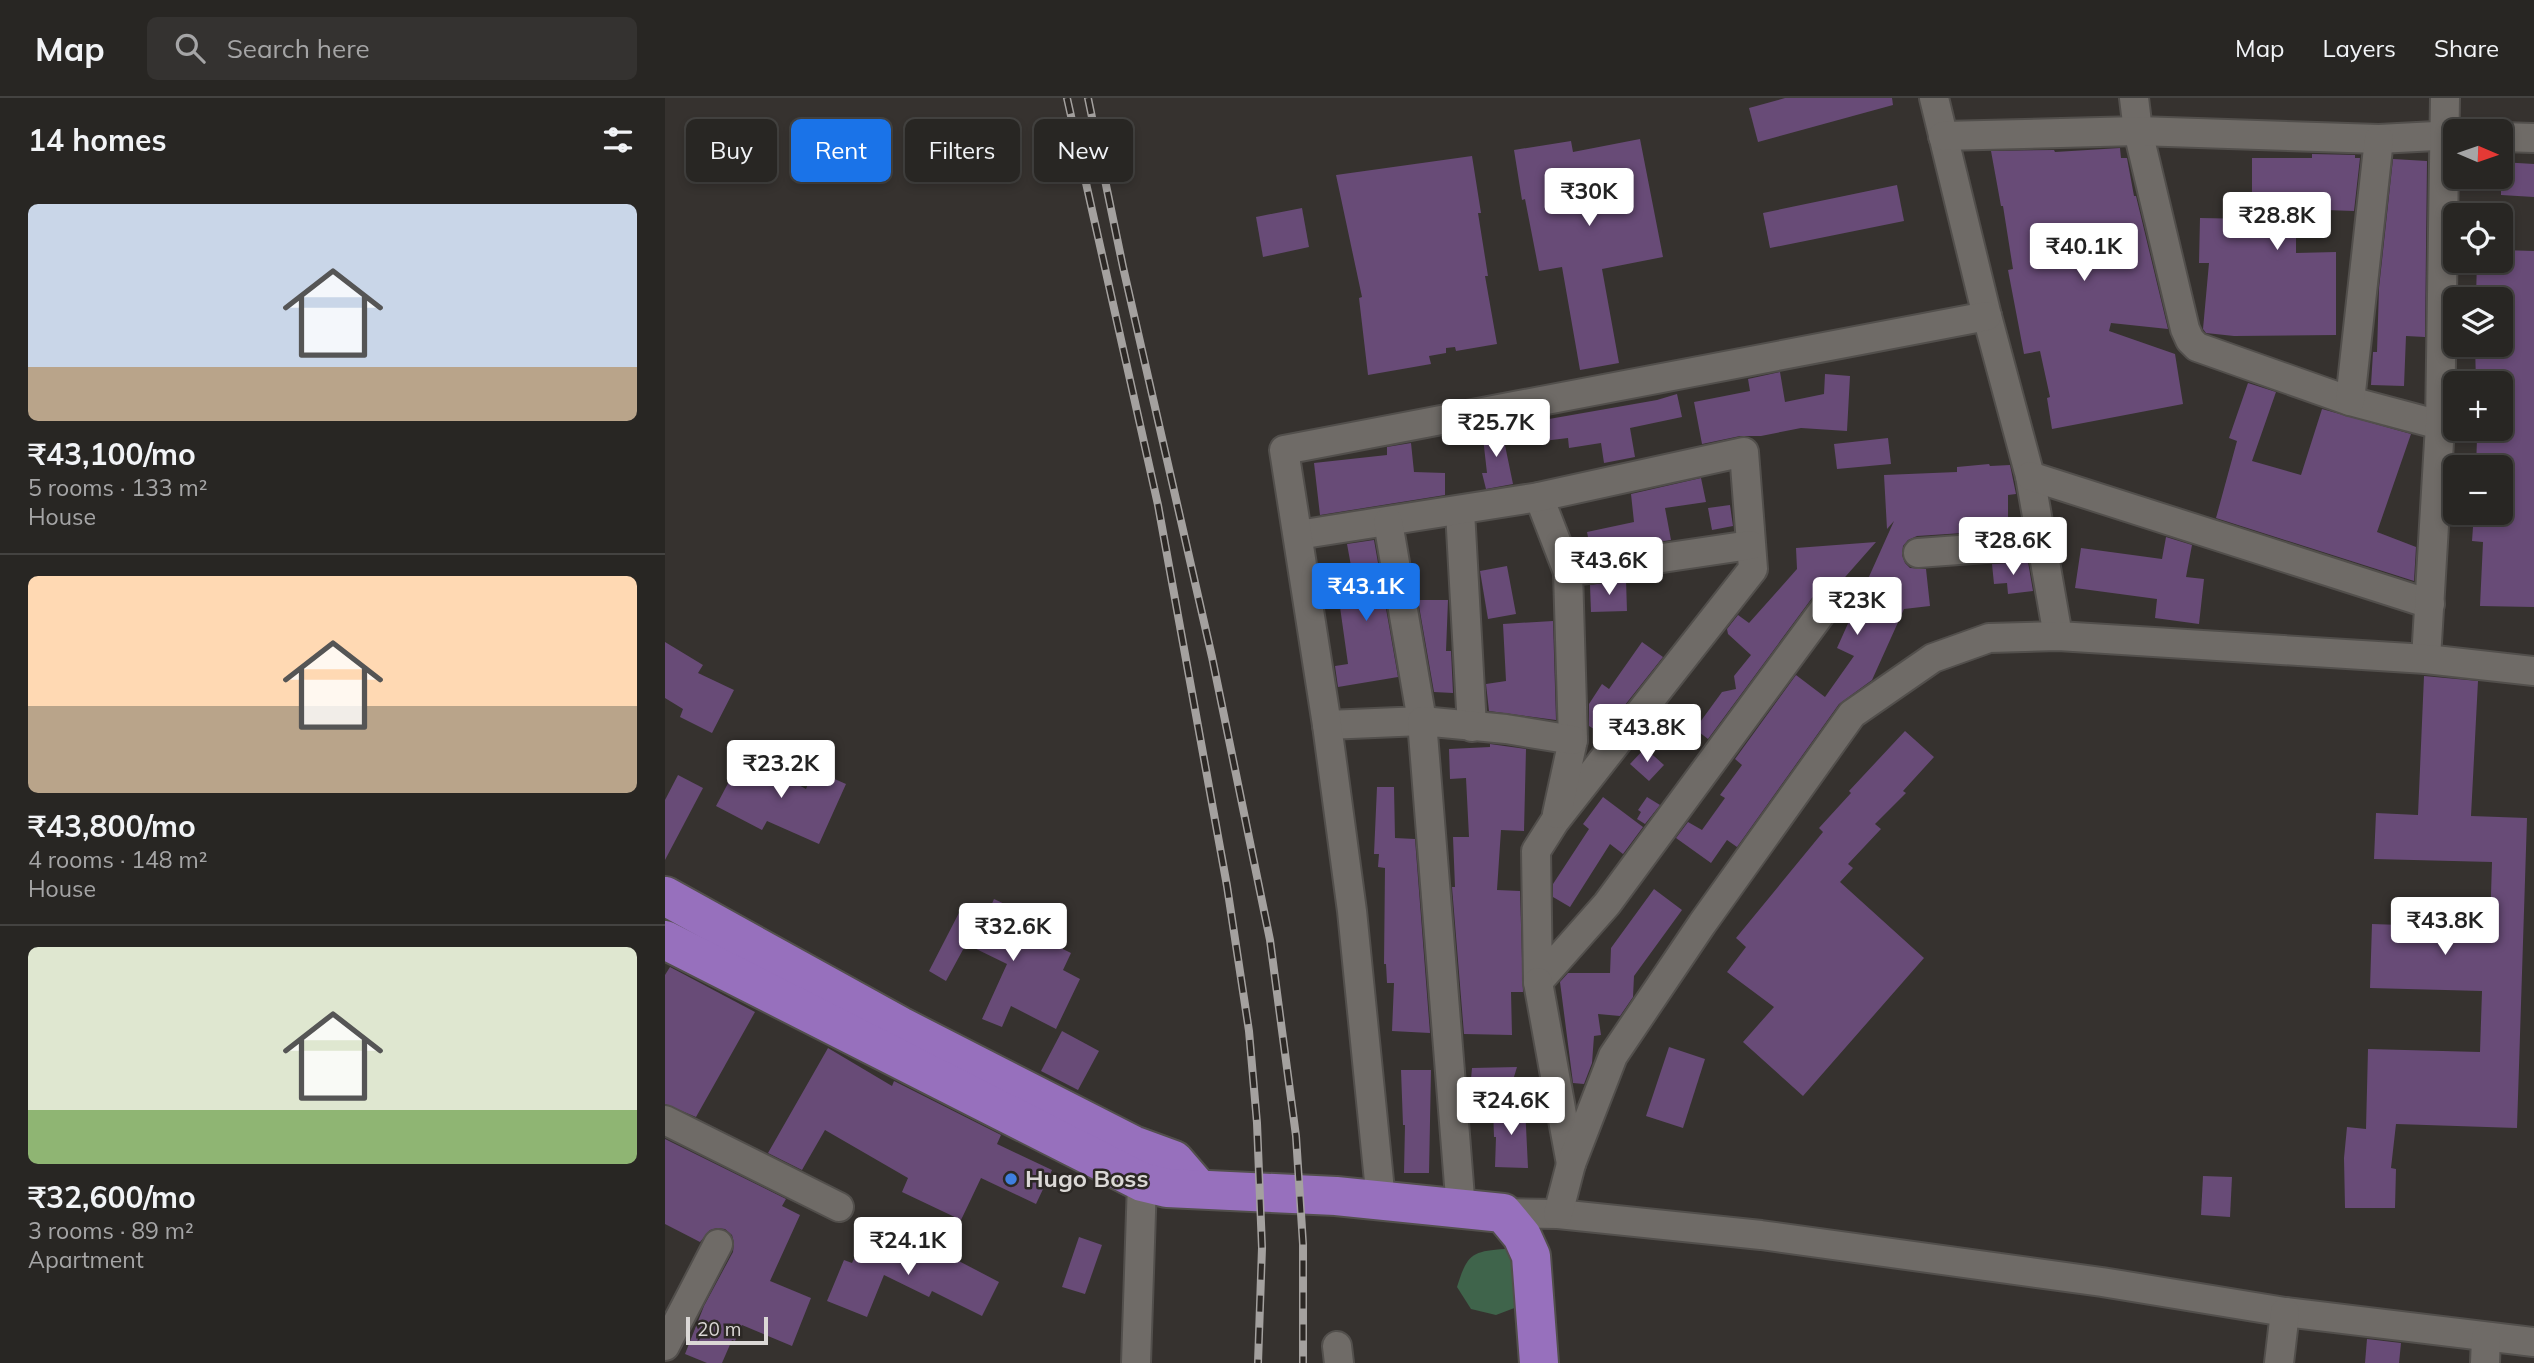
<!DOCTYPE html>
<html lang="en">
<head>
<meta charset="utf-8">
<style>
  :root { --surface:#282623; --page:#343230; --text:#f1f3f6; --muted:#a5a5a6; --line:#444341; --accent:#1a73e8 }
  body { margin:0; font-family:Mulish,sans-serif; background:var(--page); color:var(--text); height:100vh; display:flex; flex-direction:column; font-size:26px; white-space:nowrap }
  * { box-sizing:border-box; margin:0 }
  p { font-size:23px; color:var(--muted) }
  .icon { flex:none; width:38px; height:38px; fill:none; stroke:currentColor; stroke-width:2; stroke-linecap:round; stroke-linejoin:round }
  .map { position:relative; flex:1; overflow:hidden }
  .side { display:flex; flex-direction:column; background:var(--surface); width:665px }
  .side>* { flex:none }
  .banner { position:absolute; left:21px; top:21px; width:665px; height:63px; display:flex; gap:14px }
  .needle { width:46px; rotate:92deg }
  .controls { position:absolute; left:1778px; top:21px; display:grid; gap:14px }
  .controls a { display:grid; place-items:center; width:70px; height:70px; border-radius:10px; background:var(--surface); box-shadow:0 4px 10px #0003,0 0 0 2px var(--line); font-size:35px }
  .scale { position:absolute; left:21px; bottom:18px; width:82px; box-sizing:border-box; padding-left:7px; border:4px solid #dbd8d6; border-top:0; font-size:19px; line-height:24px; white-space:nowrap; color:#dbd8d6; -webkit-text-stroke:5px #2c2825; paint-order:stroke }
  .price { position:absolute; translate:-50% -60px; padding:0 16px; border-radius:7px; background:#fff; color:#222; font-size:23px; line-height:46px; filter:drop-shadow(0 2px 4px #0008) }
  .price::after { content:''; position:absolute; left:50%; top:42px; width:21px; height:16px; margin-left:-10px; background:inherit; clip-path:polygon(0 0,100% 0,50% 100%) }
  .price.current { background:var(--accent); color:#fff }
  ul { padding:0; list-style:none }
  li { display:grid; align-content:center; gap:14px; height:371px; padding:0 28px }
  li+li { border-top:2px solid var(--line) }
  li span { display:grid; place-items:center; height:217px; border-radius:10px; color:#555 }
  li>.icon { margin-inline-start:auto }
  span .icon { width:126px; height:126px; fill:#fffc; stroke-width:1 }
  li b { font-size:30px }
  h2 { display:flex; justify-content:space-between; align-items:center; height:84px; padding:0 28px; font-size:30px }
  .tag { padding:0 24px; border-radius:10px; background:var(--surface); box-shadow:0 4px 10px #0003,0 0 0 2px var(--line); font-size:24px; line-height:63px }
  .tag.current { background:var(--accent); color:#fff }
  header { display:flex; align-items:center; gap:42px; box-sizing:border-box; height:98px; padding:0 35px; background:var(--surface); border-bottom:2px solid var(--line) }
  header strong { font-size:33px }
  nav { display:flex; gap:38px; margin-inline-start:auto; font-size:24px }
  .search { width:490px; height:63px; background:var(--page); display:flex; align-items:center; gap:18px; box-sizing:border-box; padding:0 24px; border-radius:10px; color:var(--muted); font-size:26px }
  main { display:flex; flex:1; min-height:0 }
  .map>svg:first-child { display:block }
</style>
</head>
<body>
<header>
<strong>Map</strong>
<div class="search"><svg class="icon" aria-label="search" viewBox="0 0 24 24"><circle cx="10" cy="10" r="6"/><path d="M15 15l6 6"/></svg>Search here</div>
<nav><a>Map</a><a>Layers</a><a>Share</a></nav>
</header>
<main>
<section class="side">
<h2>14 homes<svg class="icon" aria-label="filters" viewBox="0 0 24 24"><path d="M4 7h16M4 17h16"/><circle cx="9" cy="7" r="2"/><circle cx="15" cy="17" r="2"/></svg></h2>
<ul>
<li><span style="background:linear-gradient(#c9d6e8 75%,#b9a48a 0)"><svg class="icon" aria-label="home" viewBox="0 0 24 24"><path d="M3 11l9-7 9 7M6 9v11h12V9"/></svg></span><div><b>₹43,100/mo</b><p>5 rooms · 133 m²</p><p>House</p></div></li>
<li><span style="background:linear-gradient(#ffd9b3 60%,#b9a48a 0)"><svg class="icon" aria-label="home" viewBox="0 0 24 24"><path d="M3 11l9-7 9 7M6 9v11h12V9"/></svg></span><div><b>₹43,800/mo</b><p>4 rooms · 148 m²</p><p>House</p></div></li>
<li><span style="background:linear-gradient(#dfe7d0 75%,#8fb573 0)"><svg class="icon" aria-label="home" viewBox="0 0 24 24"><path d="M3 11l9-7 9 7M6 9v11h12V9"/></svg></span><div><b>₹32,600/mo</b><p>3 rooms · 89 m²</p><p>Apartment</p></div></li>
</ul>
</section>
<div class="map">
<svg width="1869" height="1265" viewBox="0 0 1869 1265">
  <rect width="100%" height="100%" fill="#36322f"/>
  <path fill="#3f644b" d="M840,1151L856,1167L852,1209L831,1217L806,1211L792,1189C802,1157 806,1153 840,1151Z"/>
  <g fill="#684b77">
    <path d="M1120,0H1227L1228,7L1093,44L1084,10Z"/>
    <path d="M975,41L998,159L937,171L954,265L915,272L897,169L874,173L860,101L857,102L849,52L906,43L908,54Z"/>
    <path d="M1455,50L1456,60H1462L1469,98H1471L1503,231L1446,225L1444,233L1510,256L1518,306L1387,331L1382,300L1385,299L1375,253L1359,256L1343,172L1348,171L1338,108H1336L1326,53L1389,52L1390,54Z"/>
    <path d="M1647,56L1690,57V60H1695L1689,113L1631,111V155L1671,154V237L1569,238L1541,235L1538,231L1544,165H1534L1535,120L1587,121V60H1647Z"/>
    <path d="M807,58L816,115H813L823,178H820L832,246L791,253L790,249L781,250V255L764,258L766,266L703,277L694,200L697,199L671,77Z"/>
    <path d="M1728,61L1762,63L1760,239L1741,238L1739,288L1706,287L1708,254H1712L1714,190Z"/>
    <path d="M1836,64L1869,66V99L1836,97Z"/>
    <path d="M1232,87L1239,123L1105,150L1098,115Z"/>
    <path d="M637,110L644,149L598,159L591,119Z"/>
    <path d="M1836,152L1869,153V509L1815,508L1818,444L1807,443L1809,415H1836V369H1811L1812,341H1836V285H1811L1810,247H1836V200L1811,199L1812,163H1836Z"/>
    <path d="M1115,274L1120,304L1159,296L1160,276L1185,278L1182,333L1136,330L1096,338H1075L1037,346L1029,304L1085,293L1083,281Z"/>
    <path d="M1583,285L1611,294L1587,363L1636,377L1657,311L1746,336L1712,434L1751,449L1749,483L1551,420L1572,343L1564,340Z"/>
    <path d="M1012,296L1017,319L965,330L970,359L939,365L936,345L904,350L903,340L870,344L867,324L992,302Z"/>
    <path d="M836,328L848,386L821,391L817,375H822L817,331Z"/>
    <path d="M1223,340L1226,366L1172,371L1169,346Z"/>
    <path d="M746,345L749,374L780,375V397L655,417L649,365L722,357V349Z"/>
    <path d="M1324,366L1325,368L1345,367L1351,396L1343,397V432L1252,438L1243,442L1238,448L1237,457L1240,465L1245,470L1261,471L1265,508L1239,511L1207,582L1174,606L1072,749L1062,742L1046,765L1011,740L1023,724L1037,732L1060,700L1055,697L1077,667L1070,661L1131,577L1160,599L1189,558L1172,550L1229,423L1222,431L1219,377L1292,374V369Z"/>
    <path d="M1036,380L1041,404L1000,410L1006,442L926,454L922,434L969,424L966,396Z"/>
    <path d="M1065,407L1068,428L1047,432L1043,410Z"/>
    <path d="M1501,439L1527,447L1521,479L1539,481L1534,526L1490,520L1492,501L1410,490L1416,450L1497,461Z"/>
    <path d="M709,442L733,579L673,589L670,568L683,566L675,509L693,506L682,446Z"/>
    <path d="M1211,444L1166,495H1154L1147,500L1043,641L1030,631L1057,594L1071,591L1069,578L1086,557L1063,536L1062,531L1073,517L1084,525L1132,471L1131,450Z"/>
    <path d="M1363,464L1368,493L1343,496L1342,485L1329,486L1327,466Z"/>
    <path d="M842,468L851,516L823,521L815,473Z"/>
    <path d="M961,482L962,513L926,514L925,487Z"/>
    <path d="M753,502H783L781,553H786L788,595L769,594Z"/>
    <path d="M888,523L891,622L824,613L821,586L841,583L838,526Z"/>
    <path d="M0,544L38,567L33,575L69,592L47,635L15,619L18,611L0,600Z"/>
    <path d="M977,544L998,559L937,636L924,628V606L937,586L944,591Z"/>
    <path d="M1759,578L1813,583L1806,718L1862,720L1852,1030L1731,1026L1726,1070L1731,1071L1730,1110H1680L1679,1060L1682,1029L1701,1031L1703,951L1815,954L1817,893L1705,890L1707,826L1825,830L1827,764L1709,761L1711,715L1753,717Z"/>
    <path d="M1240,633L1269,659L1238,693L1241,695L1210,726L1216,731L1183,766L1188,770L1175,784L1259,860L1138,998L1078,944L1109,909L1062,874L1081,849L1071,840L1158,734L1154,730L1186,695L1184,693Z"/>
    <path d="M825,646L861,651L859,733L836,732L832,792L855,793L858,894H846L847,937L799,936L787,789H790L788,739H804L801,680L785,681L784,651L825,649Z"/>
    <path d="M980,650L999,667L984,683L965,666Z"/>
    <path d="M78,657L141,691L149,672L181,686L154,746L102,723L97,732L51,708Z"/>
    <path d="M13,677L38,690L0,762V702Z"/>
    <path d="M712,689H729L730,740L750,741L765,935L727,933L729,885H722L721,866H719L720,770L713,769L714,756H709Z"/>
    <path d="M938,699L978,729L958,756L945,746L905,809L888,799V786L924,731L918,726Z"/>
    <path d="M982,699L995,707L980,726L972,721L976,714L973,712Z"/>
    <path d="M989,791L1017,812L969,878L968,899L955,918L933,916L936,937L929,938L927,965L919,986L908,985L895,884L903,875H945L946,850Z"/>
    <path d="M329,801L378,824L371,838L406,855L398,872L415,881L391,931L346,908L337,929L317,921L342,866L301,846L281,883L264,873L297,809L320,822Z"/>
    <path d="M5,869L90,914L31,1019L0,1006V877Z"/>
    <path d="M397,933L434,953L413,992L376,973Z"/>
    <path d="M1004,949L1040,961L1018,1030L981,1018Z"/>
    <path d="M163,950L227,988L229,983L336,1037L332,1046L387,1072L371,1106L316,1080L296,1122L237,1094L243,1080L160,1032L137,1072L103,1055Z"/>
    <path d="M852,969L841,1005L804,1003L807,970Z"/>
    <path d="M736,972H766L764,1075H739L740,1027H738Z"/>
    <path d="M860,1008L863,1070L830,1069L831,1039H829L828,1009Z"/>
    <path d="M0,1041L121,1101L117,1108L135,1117L105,1183L146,1200L127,1248L77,1227L70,1243L67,1242L57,1265H42L20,1256L39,1208L68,1154L69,1145L67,1137L60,1131L52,1130L45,1132L35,1144L0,1126Z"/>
    <path d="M1538,1078L1567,1079L1565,1119L1536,1117Z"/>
    <path d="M203,1132L261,1162L267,1149L334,1184L317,1218L267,1193L264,1199L219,1177L202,1219L162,1203L179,1162L187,1165Z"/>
    <path d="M414,1139L437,1147L420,1196L397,1189Z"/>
    <path d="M1702,1241L1736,1245L1734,1265H1700Z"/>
  </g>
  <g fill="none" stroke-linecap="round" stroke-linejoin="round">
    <defs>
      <g id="minor">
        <path d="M1269,0L1322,218L1365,378L1393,538"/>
        <path d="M1469,0L1473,33L1520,231L1525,242L1532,249L1685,303L1775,327"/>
        <path d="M1278,38L1473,33L1714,41L1790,37"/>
        <path d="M1836,39L1869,40"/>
        <path d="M1685,303L1714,41"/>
        <path d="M1365,378L1765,506"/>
        <path d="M874,399L903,474"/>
        <path d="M795,413L807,629"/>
        <path d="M633,437L874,399L1079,354L1088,471L890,723L871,753L873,884L942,806L1160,510"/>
        <path d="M1253,455L1377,446"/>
        <path d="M1761,561L1775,327L1780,0"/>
        <path d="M662,627L757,623L723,424"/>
        <path d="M892,716L908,642L903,474L1085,447"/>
        <path d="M873,884L906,1066"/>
        <path d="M0,1022L174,1109"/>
        <path d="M716,1103L687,813L662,627L619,352L1322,218"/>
        <path d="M796,1112L757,623L841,631L908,642"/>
        <path d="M838,1115L893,1116L1096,1137L1437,1184L1620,1214L1869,1244"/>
        <path d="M893,1116L906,1066L948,958L1037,826L1187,616L1268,560L1324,540L1393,538L1761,561L1869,573"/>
        <path d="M0,1248L53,1146"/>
        <path d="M672,1248L674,1265"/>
        <path d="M471,1265L477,1084"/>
        <path d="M1614,1265L1620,1214"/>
        <path d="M1820,1265L1821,1240"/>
      </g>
      <g id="highway">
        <path d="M0,798L235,928L468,1047L509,1062L533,1090"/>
        <path d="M0,842L477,1084L502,1090L671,1098L838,1115L857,1138L866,1158L874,1265"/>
      </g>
    </defs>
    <use href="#minor" stroke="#524f4c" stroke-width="32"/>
    <use href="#highway" stroke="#524f4c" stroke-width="42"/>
    <use href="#minor" stroke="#6f6b67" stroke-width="28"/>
    <use href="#highway" stroke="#9770bd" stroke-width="38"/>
    <defs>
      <g id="rail">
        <path d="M402,0L493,407L562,788L584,933L592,1025L597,1150L593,1265"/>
        <path d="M423,0L458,169L547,559L605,842L631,1038L638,1146V1265"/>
      </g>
    </defs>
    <use href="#rail" stroke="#a4a19f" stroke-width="8"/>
    <use href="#rail" stroke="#2c2825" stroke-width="5" stroke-dasharray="16" stroke-linecap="butt"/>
  </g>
  <circle fill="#3f7fe0" stroke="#2c2825" stroke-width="2.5" cx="346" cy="1081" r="7"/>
  <g text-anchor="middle" stroke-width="5" stroke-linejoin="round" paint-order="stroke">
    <g font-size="24" font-weight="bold" fill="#dbd8d6" stroke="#2c2825" text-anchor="start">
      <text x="360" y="1089">Hugo Boss</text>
    </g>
  </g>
</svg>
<div class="controls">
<a><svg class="needle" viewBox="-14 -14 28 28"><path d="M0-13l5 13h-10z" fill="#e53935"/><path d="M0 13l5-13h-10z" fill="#a5a5a6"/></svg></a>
<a><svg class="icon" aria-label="locate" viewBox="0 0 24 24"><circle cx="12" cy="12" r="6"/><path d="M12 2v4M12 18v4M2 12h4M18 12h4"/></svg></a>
<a><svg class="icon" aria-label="layers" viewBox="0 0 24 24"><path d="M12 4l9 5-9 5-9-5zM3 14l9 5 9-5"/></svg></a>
<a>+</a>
<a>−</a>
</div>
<div class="scale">20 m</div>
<b class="price" style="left:924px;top:130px">₹30K</b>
<b class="price" style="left:1612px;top:154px">₹28.8K</b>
<b class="price" style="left:1419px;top:185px">₹40.1K</b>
<b class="price" style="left:831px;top:361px">₹25.7K</b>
<b class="price" style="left:1348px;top:479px">₹28.6K</b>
<b class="price" style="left:944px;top:499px">₹43.6K</b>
<b class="price current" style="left:701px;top:525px">₹43.1K</b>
<b class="price" style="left:1192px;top:539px">₹23K</b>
<b class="price" style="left:982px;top:666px">₹43.8K</b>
<b class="price" style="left:116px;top:702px">₹23.2K</b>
<b class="price" style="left:1780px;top:859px">₹43.8K</b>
<b class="price" style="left:348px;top:865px">₹32.6K</b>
<b class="price" style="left:846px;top:1039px">₹24.6K</b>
<b class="price" style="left:243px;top:1179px">₹24.1K</b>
<div class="banner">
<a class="tag">Buy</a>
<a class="tag current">Rent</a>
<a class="tag">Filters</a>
<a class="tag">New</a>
</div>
</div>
</main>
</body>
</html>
